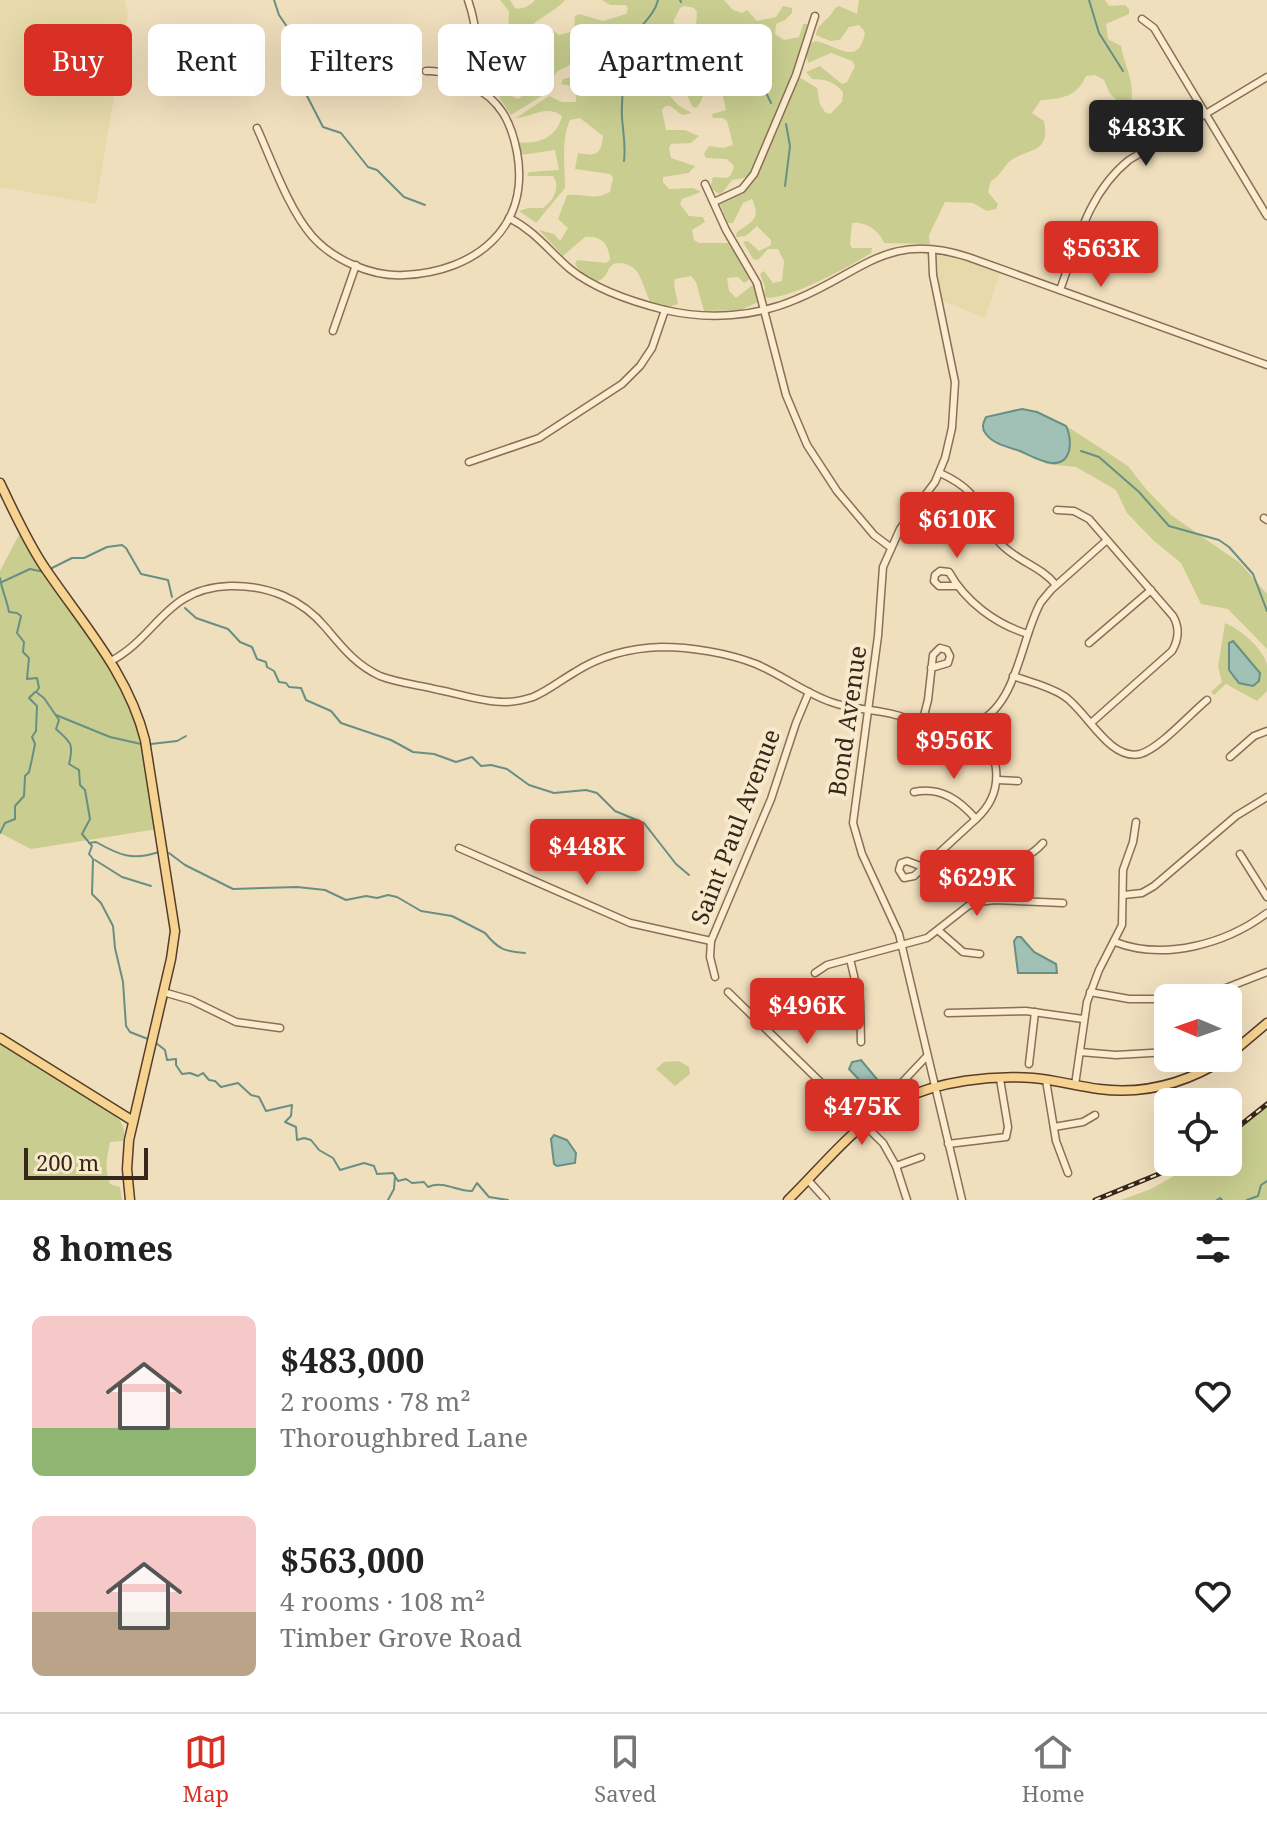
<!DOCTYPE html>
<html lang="en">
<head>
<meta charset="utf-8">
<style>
  :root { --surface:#fff; --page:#f6f6f6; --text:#222; --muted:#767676; --line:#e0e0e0; --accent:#d93025 }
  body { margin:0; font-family:"Noto Serif",serif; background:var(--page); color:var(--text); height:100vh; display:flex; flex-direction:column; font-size:30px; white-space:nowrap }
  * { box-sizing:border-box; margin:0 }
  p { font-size:26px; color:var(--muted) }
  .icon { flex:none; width:44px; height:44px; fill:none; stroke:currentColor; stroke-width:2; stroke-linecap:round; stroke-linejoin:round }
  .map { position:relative; height:1200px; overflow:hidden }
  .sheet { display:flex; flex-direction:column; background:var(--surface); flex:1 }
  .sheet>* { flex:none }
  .guide { position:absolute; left:24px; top:24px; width:800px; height:72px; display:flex; gap:16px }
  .needle { width:52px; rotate:272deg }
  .buttons { position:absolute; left:1154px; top:984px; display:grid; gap:16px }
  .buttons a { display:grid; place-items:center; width:88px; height:88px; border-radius:12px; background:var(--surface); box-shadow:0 8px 32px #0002; font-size:40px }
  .scale { position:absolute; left:24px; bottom:20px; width:124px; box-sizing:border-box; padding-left:8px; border:4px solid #37271b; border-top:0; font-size:22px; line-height:28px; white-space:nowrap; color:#37271b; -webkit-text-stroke:6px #f7e9cc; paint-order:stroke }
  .price { position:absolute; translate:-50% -68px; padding:0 18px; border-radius:8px; background:var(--accent); color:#fff; font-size:26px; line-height:52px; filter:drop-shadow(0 2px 4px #0008) }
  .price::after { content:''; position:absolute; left:50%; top:48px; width:24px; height:18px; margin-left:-12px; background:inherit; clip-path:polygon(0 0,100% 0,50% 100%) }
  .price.current { background:#222; color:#fff }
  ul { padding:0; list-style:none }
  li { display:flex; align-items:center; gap:24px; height:200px; padding:0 32px }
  li span { display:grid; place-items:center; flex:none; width:224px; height:160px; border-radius:12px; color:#555 }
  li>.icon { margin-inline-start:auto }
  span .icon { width:96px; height:96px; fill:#fffc; stroke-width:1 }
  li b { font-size:34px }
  h2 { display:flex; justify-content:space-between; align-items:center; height:96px; padding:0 32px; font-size:34px }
  .chip { padding:0 28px; border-radius:12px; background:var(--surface); box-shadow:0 8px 32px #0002; font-size:28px; line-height:72px }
  .chip.current { background:var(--accent); color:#fff }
  .dock { display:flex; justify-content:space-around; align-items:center; height:112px; border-top:2px solid var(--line); background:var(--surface); font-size:22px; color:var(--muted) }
  .dock a { display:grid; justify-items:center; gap:4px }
  .dock .current { color:var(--accent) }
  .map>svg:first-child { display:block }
</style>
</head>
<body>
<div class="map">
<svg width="1267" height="1200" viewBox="0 0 1267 1200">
  <rect width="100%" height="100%" fill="#f0dfbd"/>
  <g fill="#e6daaa">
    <path d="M0,0H125L128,14L96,204L0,187Z"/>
    <path d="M938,253H946L1000,273L985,318L941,300L936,274L935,255Z"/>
  </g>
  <g fill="#c9ce90" fill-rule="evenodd">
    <path d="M500,0H510L515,8C523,10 530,6 535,0H565C555,12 538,17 529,29C516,48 526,57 545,58L552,51L554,42L542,34L547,26L559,35L574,31L575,16L579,14L603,21L626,14L628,9L626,5H610L602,0H724L733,10L742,13L747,10L757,21L776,17L783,6L792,8V13L785,20L776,24L775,34L784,40L799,37L803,24H808L782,105L749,177L732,180L723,192L719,194L710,188L713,177L727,178L731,175L734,166L727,159L706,158L704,154L709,146L723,148L733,145L727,121L723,118H713L712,114L726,110L722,92L707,91C701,96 702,103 696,108L692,106L686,93L692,86L693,76L691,72H686L673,80L669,95L679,106L692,113L682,115L670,106H665L662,110L666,130H685L699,136L691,143L671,144L669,148L671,158L695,166L689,173L663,177V182L669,189L693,188L701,192L682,199L680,204L689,216L703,217L705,222L692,230L694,240L699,243H729L752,278L744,283L738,277L727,278L729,291L736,298L754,284L760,301L741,310L704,311L696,282L691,276L675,279L674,285L678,304L669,307L650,302C646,293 643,282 638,273C634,266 618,259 611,266C608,269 607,274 604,277C594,288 581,273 575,264L577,260L606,263L610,260C609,245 602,235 585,237L563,256L539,230L554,234L560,241L568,228L558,219L567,195C584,193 594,201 610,192L613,178L610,174L575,169L578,153C595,156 601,156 603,136L580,118L570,120C561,140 565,166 565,188L536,223L519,211L528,208H543C553,201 561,187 553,176H527L529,172L559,170L555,150L521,155L518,142C539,145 557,137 562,116C546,104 533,117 516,118L549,96L562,102H576V87L561,84L563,79L582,75L596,60L589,55L558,71L544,87L540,97L511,115L499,97L505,93L518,99L522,96L523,87L514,82L490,85L488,81L490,77L505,76L507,67L500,60L486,54L485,39L505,38L508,35L509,11ZM684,6L694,8L697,12L696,26L690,33H682L673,22L680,8Z"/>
    <path d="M859,0H1105L1109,6L1125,5L1129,9V14L1106,24L1108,39L1121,46C1125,68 1135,80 1131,103L1121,104L1110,94L1104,80L1095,75L1086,76C1077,97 1061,99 1041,100L1032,113L1044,121C1051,155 1027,147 1009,162C1002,169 1000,176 991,181L988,192L998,204L996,209L987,211L973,203L945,202L929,235L930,244L884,243C880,231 865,221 852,223L850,244L852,248H872L871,253C852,265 784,303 764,297L765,287L760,274L764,271L773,283L782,281L784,261L778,249H768L758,260L753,259L743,242L748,241L759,251L771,245V240L757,226L746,236L736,237L737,232C753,220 761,220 752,199L743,203L733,223H728L720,204L747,189L776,134L799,77L817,88L820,104L825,112L830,114L842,102L843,92C834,82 826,79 812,79L806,72L820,66L842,84L847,82L855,66L852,61L831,53L808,63L806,53L811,43L815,41C836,44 859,69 865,32L859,25L849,27L840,40L830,41L816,35C817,23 830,20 835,8L839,6L857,14Z"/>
    <path d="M1038,418L1062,423L1128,466L1146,489L1171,515L1240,563L1267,594V649L1228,609L1201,604L1181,563L1153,540L1127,513L1116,490L1076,467L1047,464L1029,454Z"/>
    <path d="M21,531L112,668L137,718L158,829L31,849L0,833V571Z"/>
    <path d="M1225,623C1241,630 1263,648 1267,665C1267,673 1267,683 1267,691L1257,701L1226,684L1214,695L1211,692L1222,682L1218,667Z"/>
    <path d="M0,1043L113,1112C121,1121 127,1129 123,1141L110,1142C107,1157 104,1169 110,1184L120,1187L122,1200H0Z"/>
    <path d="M679,1061L689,1067L690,1074L675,1086L656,1069L664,1062Z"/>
    <path d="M1267,1101V1200H1121L1151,1189L1190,1167L1187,1162H1228V1132Z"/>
  </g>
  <g fill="#a1c1b6" stroke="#688f84" stroke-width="2">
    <path d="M1022,409L1037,412L1066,426C1070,435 1071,442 1069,451C1062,475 1034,457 1020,451C1008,447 993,444 986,434C981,428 983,423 986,417Z"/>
    <path d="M1233,641L1260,673L1259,681L1253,686L1239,683L1229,670V643Z"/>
    <path d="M1017,937H1021L1034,952L1056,964L1057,973H1018L1014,941Z"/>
    <path d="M861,1060L881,1084C881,1092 868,1104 861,1104L857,1100L865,1086L849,1069L852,1062Z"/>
    <path d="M554,1135L567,1140L576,1153L575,1163L557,1166L554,1164L551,1139Z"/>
  </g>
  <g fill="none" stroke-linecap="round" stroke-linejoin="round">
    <g stroke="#688f84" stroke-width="2">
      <path d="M274,0L279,15L290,31L306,94L323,127L341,133L368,167L377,170L404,197L425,205"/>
      <path d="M680,0L681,2"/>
      <path d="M1089,0L1099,33L1123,71"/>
      <path d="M690,28L695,36L724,61L760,80L771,103"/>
      <path d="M624,161C626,145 623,133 622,117C621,105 625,60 628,48C634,29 654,18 658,0"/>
      <path d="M785,186L790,146L786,124"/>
      <path d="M1081,451L1099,457L1139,492L1169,526L1219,540L1229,547L1253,574L1267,611"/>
      <path d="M50,569L72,558H84L107,547L122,545L126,548L141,574L168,580L172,597"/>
      <path d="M0,578C2,591 7,600 9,612L17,613L21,616L17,633L24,642L23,652L29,658L27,679L37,678L39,688L36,692L44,698L59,720L56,729C71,742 74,744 69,764L79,770L80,785L85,790L90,819L82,834L92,846L89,854L93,859L92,894L101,903L113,926L115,948L123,982L126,1026L130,1032L148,1039"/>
      <path d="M2,582L30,569L44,572"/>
      <path d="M185,608L196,618L228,629L240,642L252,647L257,659L266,662L267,667L274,671L279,682L286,683L289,687L301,688L306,700L331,711L341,723L391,740L413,752L434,754L456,762L472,757L481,766L491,765L507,769L529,785L554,793L586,790L597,793L615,811L644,823L676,864L689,875"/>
      <path d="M56,715L110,737L141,744"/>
      <path d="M151,744L177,741L186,736"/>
      <path d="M0,833L5,823L15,819V806L24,796L25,776L29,772L32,759L35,744L32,737L36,731L37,706L29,698L35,692"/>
      <path d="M89,843L96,842C119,855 132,861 159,852"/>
      <path d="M169,853L185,865L233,889L297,887L325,890L346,900L366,896L377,898L388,895L397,897L421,911L452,916L485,933C499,950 504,951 525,953"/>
      <path d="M95,860L122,877L151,886"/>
      <path d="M156,1043L165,1050L167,1060L176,1059V1065L182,1074L190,1073L198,1076L203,1073L209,1080L215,1081L221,1087L238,1083L251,1095L259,1097L266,1111L292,1105L291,1116L285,1122L296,1127L297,1140L304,1138L311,1140L319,1150L333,1158L340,1170L364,1163L374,1166L377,1174L393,1173L398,1181L406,1179L412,1183L424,1182L428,1187C444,1180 458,1192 472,1191L477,1183L489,1197L508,1200"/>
      <path d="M388,1200L394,1189L395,1176"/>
      <path d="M1217,1200L1220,1198L1222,1200"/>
      <path d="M1247,1200L1258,1196L1261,1185L1267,1181"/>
    </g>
    <defs>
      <g id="minor">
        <path d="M1142,19L1154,28L1267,216"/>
        <path d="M466,82C479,53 478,29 468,0"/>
        <path d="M257,128C272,161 288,208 312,236C333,260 372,277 404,275C475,272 531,228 517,152C511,121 500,100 471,85C457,77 443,70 426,71"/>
        <path d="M705,184L726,230L757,283L786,395L807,445L837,491L874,535L890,547"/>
        <path d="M714,202L742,189L754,174L796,75L815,16"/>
        <path d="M509,218C535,231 549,251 570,269C596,290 633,302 665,310C708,320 756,317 797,299C863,272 887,231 968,257L1267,365"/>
        <path d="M932,251L933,275L955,382L952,428L945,458L935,482L900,529L883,567L878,636L853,823L862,854L899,934L962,1200"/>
        <path d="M1060,290C1077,243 1088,193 1129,160L1267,77"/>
        <path d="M333,331L356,265"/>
        <path d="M469,462L539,438L622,384L640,366L652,348L665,310"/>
        <path d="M940,473C988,495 972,511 1000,543C1016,561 1041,566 1056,585"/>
        <path d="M1057,510L1074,511L1089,519L1173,616C1180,628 1179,639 1172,651L1091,723"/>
        <path d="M1264,518L1267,520"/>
        <path d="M956,586H939L934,581L935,575L940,571L949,572C965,601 995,624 1028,634"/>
        <path d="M1089,643L1151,590"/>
        <path d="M111,661C158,636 165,588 230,586C268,585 302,599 326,628C342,647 356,665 380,676C398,683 419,685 439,690C460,694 482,702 504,702C514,702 524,700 533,697C548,691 561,680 575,672C600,656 631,648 661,647C691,647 728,653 756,664C782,675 805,693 831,702C852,710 875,709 896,715C923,723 951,735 978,722C1018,703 1021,637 1041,602L1051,590L1107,540"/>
        <path d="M1013,676C1030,682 1049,686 1064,696C1087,711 1109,761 1140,754C1159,749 1190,714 1207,700"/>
        <path d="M922,723L928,700L933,655L940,648L947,650L950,656L948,663L931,668"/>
        <path d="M1230,757L1254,736L1267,731"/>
        <path d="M998,780L1018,781"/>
        <path d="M914,792C941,786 960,801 976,819"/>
        <path d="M459,848L630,923L711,941"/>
        <path d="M1240,854L1267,897"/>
        <path d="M923,867L907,861L901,863L899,870L904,878L914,876L976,819C1008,790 997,755 979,722"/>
        <path d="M1124,895L1142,893L1154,886L1236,816L1267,797"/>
        <path d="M995,900C1001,856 1021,868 1043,843"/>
        <path d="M939,931L963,952L980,954"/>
        <path d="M1115,942C1164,961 1226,944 1267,913"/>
        <path d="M850,959L860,1001L861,1042"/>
        <path d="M815,973L827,965L927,938L968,906L978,902L995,900L1063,903"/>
        <path d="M715,977L710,957L711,941L771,799L796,723L809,692"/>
        <path d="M163,992L191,1000L236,1022L280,1028"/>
        <path d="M728,992L883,1143L896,1166L907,1200"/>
        <path d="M1090,992L1129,999H1168"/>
        <path d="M1173,998L1226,988L1267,972"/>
        <path d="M948,1013L1026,1011L1083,1019"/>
        <path d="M1080,1052L1116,1055L1168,1052"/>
        <path d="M1029,1064L1035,1012"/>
        <path d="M1046,1080L1056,1141L1068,1173"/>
        <path d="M1075,1085L1087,1002L1099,970L1122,925L1123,870L1133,842L1136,822"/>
        <path d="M894,1091L927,1056"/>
        <path d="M1054,1127L1083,1122L1095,1115"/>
        <path d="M948,1144L1006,1137L1008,1127L1000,1079"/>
        <path d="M896,1166L921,1157"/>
        <path d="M808,1180L826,1200"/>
      </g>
      <g id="major">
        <path d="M0,483C13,510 26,539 43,565C81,622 128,672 145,740L175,931L171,959L129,1140L127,1169L130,1200"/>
        <path d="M0,1038L133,1121"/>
        <path d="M1228,1056L1267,1023"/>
        <path d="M788,1200C824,1165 856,1122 901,1100C939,1081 991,1075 1033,1078C1055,1080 1077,1086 1099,1089C1145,1095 1187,1083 1226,1058"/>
      </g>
    </defs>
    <use href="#minor" stroke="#896f55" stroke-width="9"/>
    <use href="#major" stroke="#563d2a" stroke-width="11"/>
    <use href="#minor" stroke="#fbecd0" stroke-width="6"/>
    <use href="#major" stroke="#f7d391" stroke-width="8"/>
    <defs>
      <g id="rail">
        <path d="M1228,1135L1267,1104"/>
        <path d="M1095,1200L1188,1162"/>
      </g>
    </defs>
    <use href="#rail" stroke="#37271b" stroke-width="5"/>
    <use href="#rail" stroke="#f7e9cc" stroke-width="2" stroke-dasharray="6" stroke-linecap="butt"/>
  </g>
  <g text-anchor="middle" stroke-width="8" stroke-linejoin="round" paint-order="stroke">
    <g font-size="24" fill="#37271b" stroke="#f7e9cc">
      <text transform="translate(848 721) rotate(-82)" y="8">Bond Avenue</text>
      <text transform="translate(736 827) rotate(-69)" y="8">Saint Paul Avenue</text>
    </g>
  </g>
</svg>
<div class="buttons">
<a><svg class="needle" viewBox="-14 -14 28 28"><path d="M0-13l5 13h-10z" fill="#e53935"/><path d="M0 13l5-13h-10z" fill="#767676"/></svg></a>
<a><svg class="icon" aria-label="locate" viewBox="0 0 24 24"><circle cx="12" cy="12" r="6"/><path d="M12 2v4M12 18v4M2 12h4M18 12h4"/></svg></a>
</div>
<div class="scale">200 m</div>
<b class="price current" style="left:1146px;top:168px">$483K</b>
<b class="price" style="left:1101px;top:289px">$563K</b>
<b class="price" style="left:957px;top:560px">$610K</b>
<b class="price" style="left:954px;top:781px">$956K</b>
<b class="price" style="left:587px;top:887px">$448K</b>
<b class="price" style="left:977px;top:918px">$629K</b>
<b class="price" style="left:807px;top:1046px">$496K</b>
<b class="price" style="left:862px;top:1147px">$475K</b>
<div class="guide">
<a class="chip current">Buy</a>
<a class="chip">Rent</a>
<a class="chip">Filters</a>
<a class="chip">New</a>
<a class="chip">Apartment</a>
</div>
</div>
<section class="sheet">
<h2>8 homes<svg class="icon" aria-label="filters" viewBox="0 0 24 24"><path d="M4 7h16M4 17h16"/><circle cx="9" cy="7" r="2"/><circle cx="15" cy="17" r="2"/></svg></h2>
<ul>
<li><span style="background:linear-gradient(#f6c9c9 70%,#8fb573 0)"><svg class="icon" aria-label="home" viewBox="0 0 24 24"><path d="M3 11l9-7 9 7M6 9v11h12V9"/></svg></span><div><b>$483,000</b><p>2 rooms · 78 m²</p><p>Thoroughbred Lane</p></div><svg class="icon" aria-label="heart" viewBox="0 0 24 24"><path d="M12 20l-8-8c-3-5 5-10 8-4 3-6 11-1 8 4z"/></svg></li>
<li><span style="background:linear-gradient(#f6c9c9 60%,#b9a48a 0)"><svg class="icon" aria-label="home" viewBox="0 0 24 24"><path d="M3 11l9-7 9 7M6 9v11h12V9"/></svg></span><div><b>$563,000</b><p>4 rooms · 108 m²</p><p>Timber Grove Road</p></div><svg class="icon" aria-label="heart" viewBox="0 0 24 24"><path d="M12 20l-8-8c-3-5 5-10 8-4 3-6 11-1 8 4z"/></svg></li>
</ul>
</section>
<nav class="dock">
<a class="current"><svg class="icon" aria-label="map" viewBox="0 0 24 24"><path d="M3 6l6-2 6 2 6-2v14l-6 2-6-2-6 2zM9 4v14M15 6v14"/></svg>Map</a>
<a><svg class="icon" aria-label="saved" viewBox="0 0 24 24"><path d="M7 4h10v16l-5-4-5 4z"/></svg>Saved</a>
<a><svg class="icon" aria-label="home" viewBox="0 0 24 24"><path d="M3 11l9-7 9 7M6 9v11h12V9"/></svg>Home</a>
</nav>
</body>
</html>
